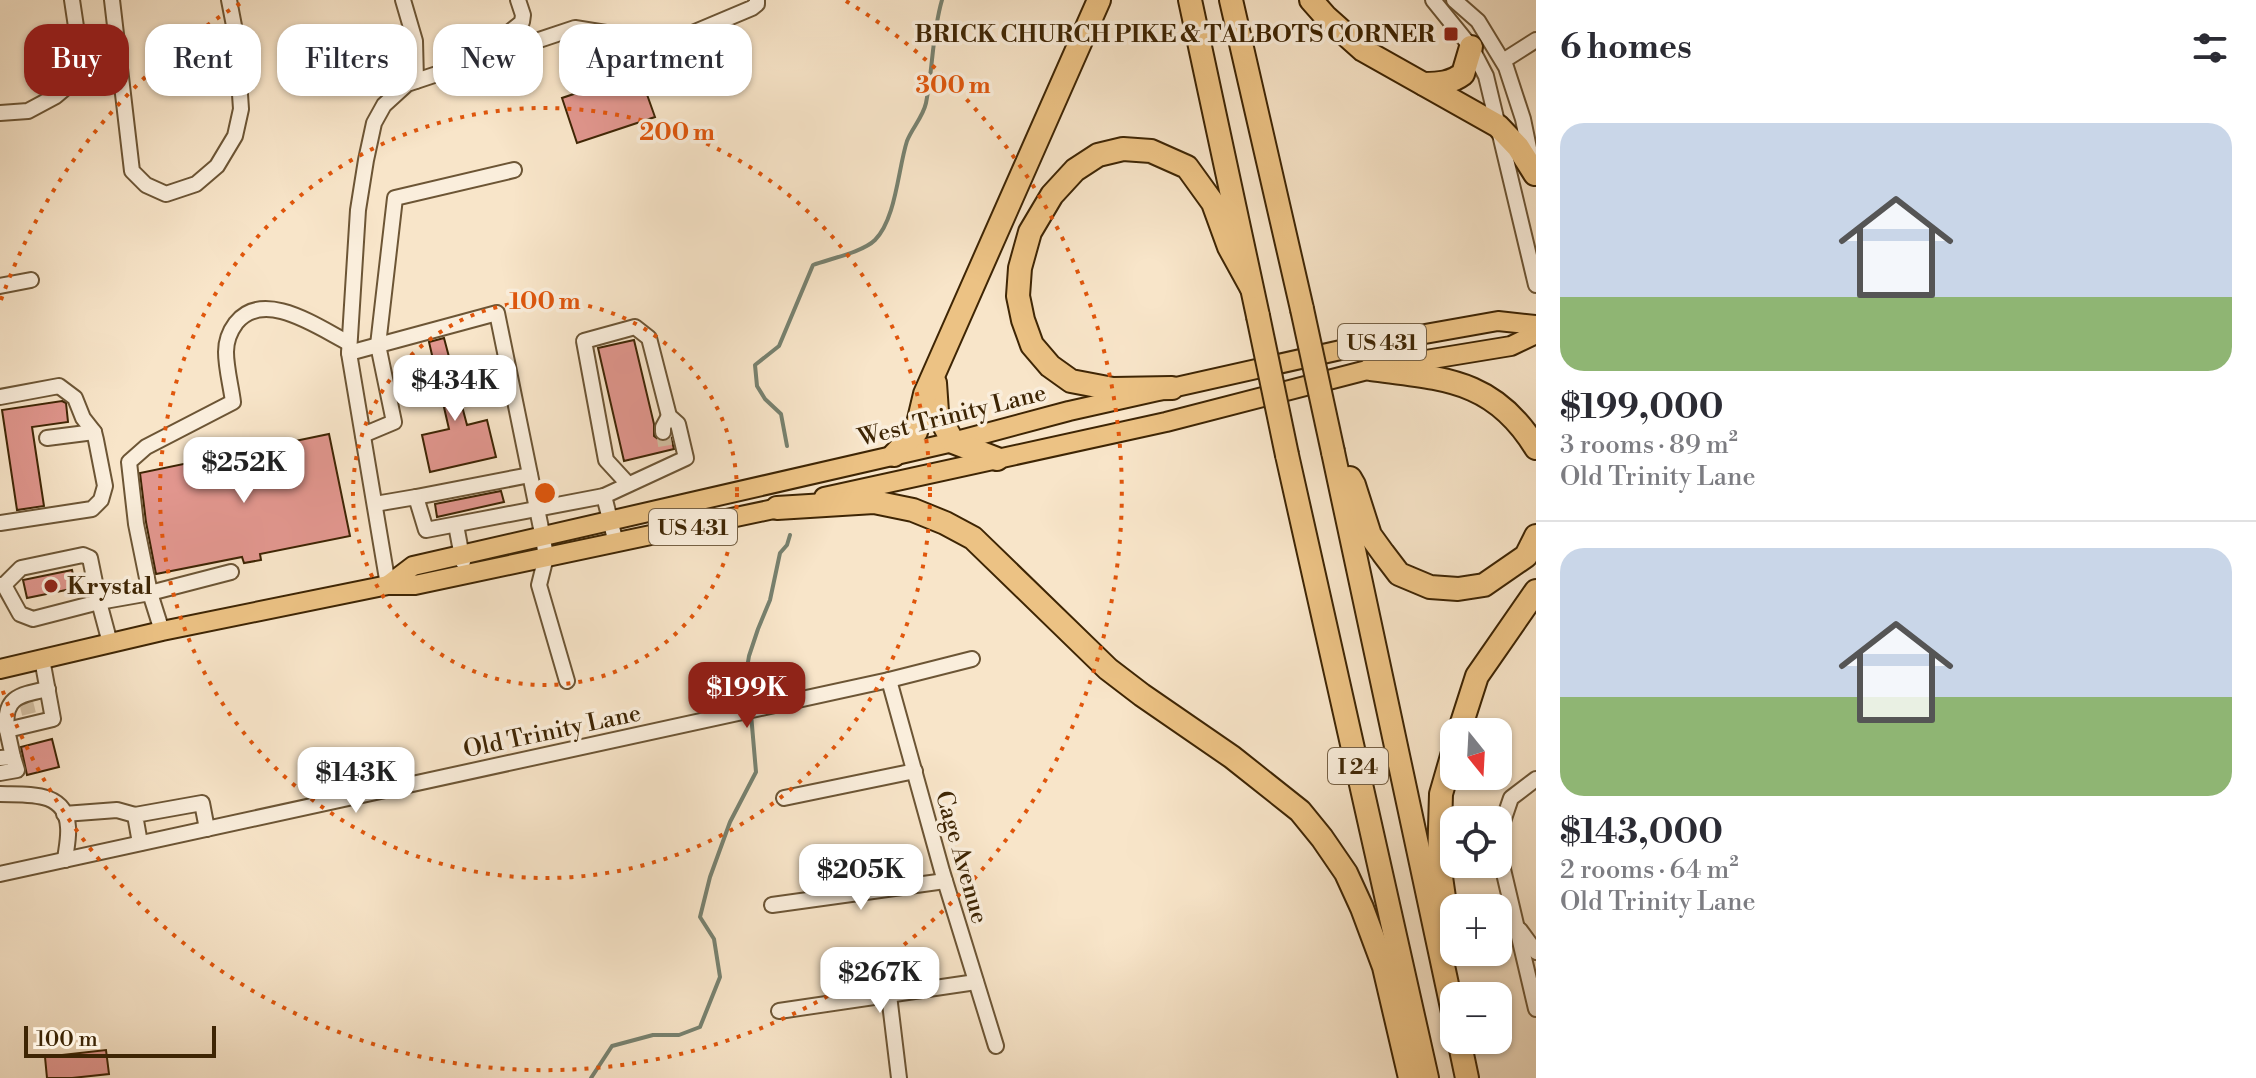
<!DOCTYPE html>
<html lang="en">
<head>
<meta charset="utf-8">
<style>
  :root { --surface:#fff; --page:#f2f2f3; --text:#2b2b33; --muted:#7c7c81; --line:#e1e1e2; --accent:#8f2418 }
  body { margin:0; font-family:"Libre Bodoni",serif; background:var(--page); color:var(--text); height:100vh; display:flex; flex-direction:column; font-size:30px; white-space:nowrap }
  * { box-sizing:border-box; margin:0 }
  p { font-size:26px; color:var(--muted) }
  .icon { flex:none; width:44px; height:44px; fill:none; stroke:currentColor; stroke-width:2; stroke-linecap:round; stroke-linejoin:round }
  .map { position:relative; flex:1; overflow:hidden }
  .details { display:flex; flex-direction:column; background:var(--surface); width:720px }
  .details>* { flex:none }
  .hud { position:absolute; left:24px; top:24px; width:760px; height:72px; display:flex; gap:16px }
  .needle { width:52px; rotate:162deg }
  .controls { position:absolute; left:1440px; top:718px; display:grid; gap:16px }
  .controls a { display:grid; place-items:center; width:72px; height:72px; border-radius:16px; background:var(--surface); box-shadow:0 2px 6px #0004; font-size:40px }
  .scale { position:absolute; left:24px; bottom:20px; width:192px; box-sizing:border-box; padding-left:8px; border:4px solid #3e2504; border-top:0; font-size:22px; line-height:28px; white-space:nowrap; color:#3e2504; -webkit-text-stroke:6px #faeedc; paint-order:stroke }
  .price { position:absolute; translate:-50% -68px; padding:0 18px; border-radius:16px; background:#fff; color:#222; font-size:26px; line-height:52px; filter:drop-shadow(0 2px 4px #0008) }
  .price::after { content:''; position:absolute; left:50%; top:48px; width:24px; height:18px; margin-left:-12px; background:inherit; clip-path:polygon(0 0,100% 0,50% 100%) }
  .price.on { background:var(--accent); color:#fff }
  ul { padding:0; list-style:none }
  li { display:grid; align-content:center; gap:16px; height:424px; padding:0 24px }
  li+li { border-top:2px solid var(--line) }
  li span { display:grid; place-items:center; height:248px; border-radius:24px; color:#555 }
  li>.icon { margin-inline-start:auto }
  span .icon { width:144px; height:144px; fill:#fffc; stroke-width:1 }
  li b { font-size:34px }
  h2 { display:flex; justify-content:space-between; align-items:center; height:96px; padding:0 24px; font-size:34px }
  .tag { padding:0 28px; border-radius:24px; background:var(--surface); box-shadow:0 2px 6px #0004; font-size:28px; line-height:72px }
  .tag.on { background:var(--accent); color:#fff }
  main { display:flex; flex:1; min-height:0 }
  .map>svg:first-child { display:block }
</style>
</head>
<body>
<main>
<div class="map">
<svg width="1536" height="1078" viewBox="0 0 1536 1078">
  <rect width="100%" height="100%" fill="#f8e5c9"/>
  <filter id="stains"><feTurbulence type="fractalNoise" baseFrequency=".0025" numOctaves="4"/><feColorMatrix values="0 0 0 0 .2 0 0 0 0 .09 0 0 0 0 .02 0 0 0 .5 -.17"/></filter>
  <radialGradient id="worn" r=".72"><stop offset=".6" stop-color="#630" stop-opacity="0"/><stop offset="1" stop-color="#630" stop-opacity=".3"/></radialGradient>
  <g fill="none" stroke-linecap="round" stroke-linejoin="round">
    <g stroke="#77816f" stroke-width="4">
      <path d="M787,446L781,414L765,399L757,386L755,365L779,346L813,265C829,259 863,252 875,240C896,219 898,169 907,141C912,128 923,117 926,103C933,69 932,34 942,0"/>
      <path d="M750,705L745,680L749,656L758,629L770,600L780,553L787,545L790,535"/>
      <path d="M591,1078L612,1046L653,1035H679L700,1027L720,977L714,939L700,917L710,877L730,822L756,772L751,714"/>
    </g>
  </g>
  <g fill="#e1968e" stroke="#3e2504" stroke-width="2">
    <path d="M639,72L655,117L577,143L562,98Z"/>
    <path d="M444,338L467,425L487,420L496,457L430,472L422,435L449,429L429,342Z"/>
    <path d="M634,340L654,424V436L662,442L671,438L674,449L624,461L598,348Z"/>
    <path d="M62,401L66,403L68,422L32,427L44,506L17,510L2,410Z"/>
    <path d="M329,434L350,536L260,554L261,560L244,563L242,557L156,574L146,522L140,473Z"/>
    <path d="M501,491L504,502L437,517L435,504Z"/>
    <path d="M72,570L76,588L27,598L23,580Z"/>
    <path d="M52,739L59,767L27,775L21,747Z"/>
    <path d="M106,1050L109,1074L72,1078H47L45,1057Z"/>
  </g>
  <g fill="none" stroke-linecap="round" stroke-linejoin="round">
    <g stroke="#d3bfa2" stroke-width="14" stroke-dasharray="14 7" stroke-linecap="butt">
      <path d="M663,432L666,451"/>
      <path d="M26,702L29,714"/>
    </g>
    <defs>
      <g id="minor">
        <path d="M112,0L132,171L146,185L166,194L196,184L217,166L235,136L241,109L236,36L229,0"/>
        <path d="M403,0L415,41L416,81"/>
        <path d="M1433,0L1471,47L1486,76L1536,285"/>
        <path d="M1454,0L1478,21L1506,67L1523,119L1531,158"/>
        <path d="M485,58L575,28L612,34L640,46L657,48L752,8L757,4V0"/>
        <path d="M1503,61L1536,40"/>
        <path d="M0,113L28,111L56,96L69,85L78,40L72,0"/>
        <path d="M0,286L31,280"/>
        <path d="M349,353L497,313L543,538L546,557L539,585L567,681"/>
        <path d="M0,397L59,386L75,398L83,418L94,432L96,440L105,486L101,500L92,509L0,523"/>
        <path d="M663,432V427L669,416"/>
        <path d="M363,435L394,422L378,345L395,198L514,170"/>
        <path d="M47,438L94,432"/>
        <path d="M604,496L686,458L678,424L669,416L649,338L635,327L584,341L606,460L628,484"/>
        <path d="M416,497L530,475"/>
        <path d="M375,504L416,497L426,530L604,496L616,543"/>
        <path d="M456,525L463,562"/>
        <path d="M231,572L150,593L136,524L129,462L146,447L233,402C231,386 226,368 226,352C226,342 230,331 236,323C264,288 319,328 349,343"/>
        <path d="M0,585H4L21,568L83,555L90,558L99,602L110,643"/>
        <path d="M4,585L20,614L33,619L99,602L150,593L162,631"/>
        <path d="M388,585L349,353L358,210L366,160L374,123L384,105L407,84L485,58C494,42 508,34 522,22L523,15L518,0"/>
        <path d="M889,680L942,871L996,1046"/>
        <path d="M7,730C3,697 19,695 48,689"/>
        <path d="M0,758L13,757L7,730L53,719L42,659"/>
        <path d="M0,773L17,770L13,757"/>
        <path d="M0,794C27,795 66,790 68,827C69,838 66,850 65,860"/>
        <path d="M784,798L915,771"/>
        <path d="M64,814L117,810L135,815"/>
        <path d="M1498,836L1511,798L1536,779"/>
        <path d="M140,843L135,815L202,803L207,829"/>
        <path d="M1498,848L1536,1009"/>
        <path d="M0,874L889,680L972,659"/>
        <path d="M772,905L945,881"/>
        <path d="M1520,930L1536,952"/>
        <path d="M889,995L899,1078"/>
        <path d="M779,1011L976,982"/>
      </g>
      <g id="major">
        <path d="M824,497L1166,422L1371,369L1511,346L1536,334"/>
        <path d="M388,585L413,566L953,442L1069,411L1363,345L1498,321L1536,325"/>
        <path d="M0,669L162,631L388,585H415L788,506"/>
      </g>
      <g id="highway">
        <path d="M1190,0L1258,316"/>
        <path d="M1231,0L1302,309"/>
        <path d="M1311,0L1326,17L1363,50L1498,126L1518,147L1535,174"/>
        <path d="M1424,84C1439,84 1451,83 1463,74L1471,47"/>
        <path d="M1371,369C1444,379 1494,379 1536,448"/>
        <path d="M935,383L937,412L953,442L997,459"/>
        <path d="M1172,388L1113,389L1071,381L1050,366L1032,345L1023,320L1018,296L1020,268L1030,232L1052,195L1075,170L1098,155L1123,149L1151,151L1187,167L1213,203L1229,247L1251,287"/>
        <path d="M1333,452L1454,1017"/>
        <path d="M894,455L916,432L925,394L1099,0"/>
        <path d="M1287,455L1427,1078"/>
        <path d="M1350,478L1354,485L1370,535L1383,553L1399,574L1430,587L1458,589L1484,585L1526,556L1536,536"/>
        <path d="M777,508L874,502L913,510L945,523L973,538L1108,669L1142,695L1232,757L1300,811L1322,838L1346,873L1362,908L1384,967L1410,1078"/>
        <path d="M1459,732L1477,676L1536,591"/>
        <path d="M1449,932L1439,863L1441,794L1454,749"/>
        <path d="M1459,1040L1467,1078"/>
      </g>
    </defs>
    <use href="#minor" stroke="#6c5535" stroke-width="18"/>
    <use href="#major" stroke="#3e2504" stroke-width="22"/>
    <use href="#highway" stroke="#3e2504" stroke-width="26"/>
    <use href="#minor" stroke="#faeedc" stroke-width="14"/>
    <use href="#major" stroke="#ecc284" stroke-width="18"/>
    <use href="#highway" stroke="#ecc284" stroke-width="22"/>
    <defs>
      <g id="highway-bridge">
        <path d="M1302,309L1333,452"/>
        <path d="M1258,316L1287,455"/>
      </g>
    </defs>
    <use href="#highway-bridge" stroke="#3e2504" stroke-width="26" stroke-linecap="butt"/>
    <use href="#highway-bridge" stroke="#ecc284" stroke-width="22"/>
  </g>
  <g fill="none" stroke="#e0560c" stroke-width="4" stroke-dasharray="4 8">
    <circle cx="545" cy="493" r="192"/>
    <circle cx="545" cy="493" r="385"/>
    <path d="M1 300A577 577 0 0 1 244 1M846 1A577 577 0 1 1 1 686"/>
  </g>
  <g fill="#8f2418" stroke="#faeedc" stroke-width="3">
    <rect x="1443" y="26" width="16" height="16" rx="4"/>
    <circle cx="51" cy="586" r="8"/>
  </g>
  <g text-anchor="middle" stroke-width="7" stroke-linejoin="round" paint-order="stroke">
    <g fill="#faeedc" stroke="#766145" stroke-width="2">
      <rect x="1338" y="324" width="88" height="36" rx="6"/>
      <rect x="649" y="509" width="88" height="36" rx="6"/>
      <rect x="1328" y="748" width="60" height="36" rx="6"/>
    </g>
    <g font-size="22" font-weight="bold" fill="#3e2504">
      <text x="1382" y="350">US 431</text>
      <text x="693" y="535">US 431</text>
      <text x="1358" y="774">I 24</text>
    </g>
    <g font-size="24" font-weight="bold" fill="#3e2504" stroke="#faeedc" text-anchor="end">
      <text x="1435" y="42">BRICK CHURCH PIKE &amp; TALBOTS CORNER</text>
      <text x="67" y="594" text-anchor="start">Krystal</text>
    </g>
    <g font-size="24" fill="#3e2504" stroke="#faeedc">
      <text transform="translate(952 415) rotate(-14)" y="8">West Trinity Lane</text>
      <text transform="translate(552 731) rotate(-12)" y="8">Old Trinity Lane</text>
      <text transform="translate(962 857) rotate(74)" y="8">Cage Avenue</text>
    </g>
  </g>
  <circle cx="545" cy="493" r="12" fill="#e0560c" stroke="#faeedc" stroke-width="4"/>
  <g font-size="24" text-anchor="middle" font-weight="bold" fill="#e0560c" stroke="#faeedc" stroke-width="7" stroke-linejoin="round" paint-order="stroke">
    <text x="953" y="93">300 m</text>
    <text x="677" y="140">200 m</text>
    <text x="545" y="309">100 m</text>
  </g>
  <rect width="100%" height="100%" filter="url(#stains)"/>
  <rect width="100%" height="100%" fill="url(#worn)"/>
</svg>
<div class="controls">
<a><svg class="needle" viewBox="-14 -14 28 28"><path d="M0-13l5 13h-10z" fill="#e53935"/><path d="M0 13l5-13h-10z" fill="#7c7c81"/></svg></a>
<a><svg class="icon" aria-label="locate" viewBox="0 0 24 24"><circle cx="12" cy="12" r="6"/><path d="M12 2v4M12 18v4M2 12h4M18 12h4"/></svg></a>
<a>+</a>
<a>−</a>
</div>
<div class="scale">100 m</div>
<b class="price" style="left:455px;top:423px">$434K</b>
<b class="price" style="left:244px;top:505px">$252K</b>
<b class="price on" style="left:747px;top:730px">$199K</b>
<b class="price" style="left:356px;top:815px">$143K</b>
<b class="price" style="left:861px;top:912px">$205K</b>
<b class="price" style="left:880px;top:1015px">$267K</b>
<div class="hud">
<a class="tag on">Buy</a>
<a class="tag">Rent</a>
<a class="tag">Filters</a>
<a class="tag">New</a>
<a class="tag">Apartment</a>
</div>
</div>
<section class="details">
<h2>6 homes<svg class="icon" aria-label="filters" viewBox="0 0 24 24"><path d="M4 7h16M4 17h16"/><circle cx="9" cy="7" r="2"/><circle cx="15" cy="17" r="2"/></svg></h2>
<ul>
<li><span style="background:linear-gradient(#c9d6e8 70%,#8fb573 0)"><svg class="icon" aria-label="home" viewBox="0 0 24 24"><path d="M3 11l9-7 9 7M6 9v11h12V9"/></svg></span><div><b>$199,000</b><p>3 rooms · 89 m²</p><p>Old Trinity Lane</p></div></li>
<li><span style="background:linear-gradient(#c9d6e8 60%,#8fb573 0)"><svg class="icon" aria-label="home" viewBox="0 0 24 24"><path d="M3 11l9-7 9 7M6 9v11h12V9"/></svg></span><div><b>$143,000</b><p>2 rooms · 64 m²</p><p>Old Trinity Lane</p></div></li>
</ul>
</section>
</main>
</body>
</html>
